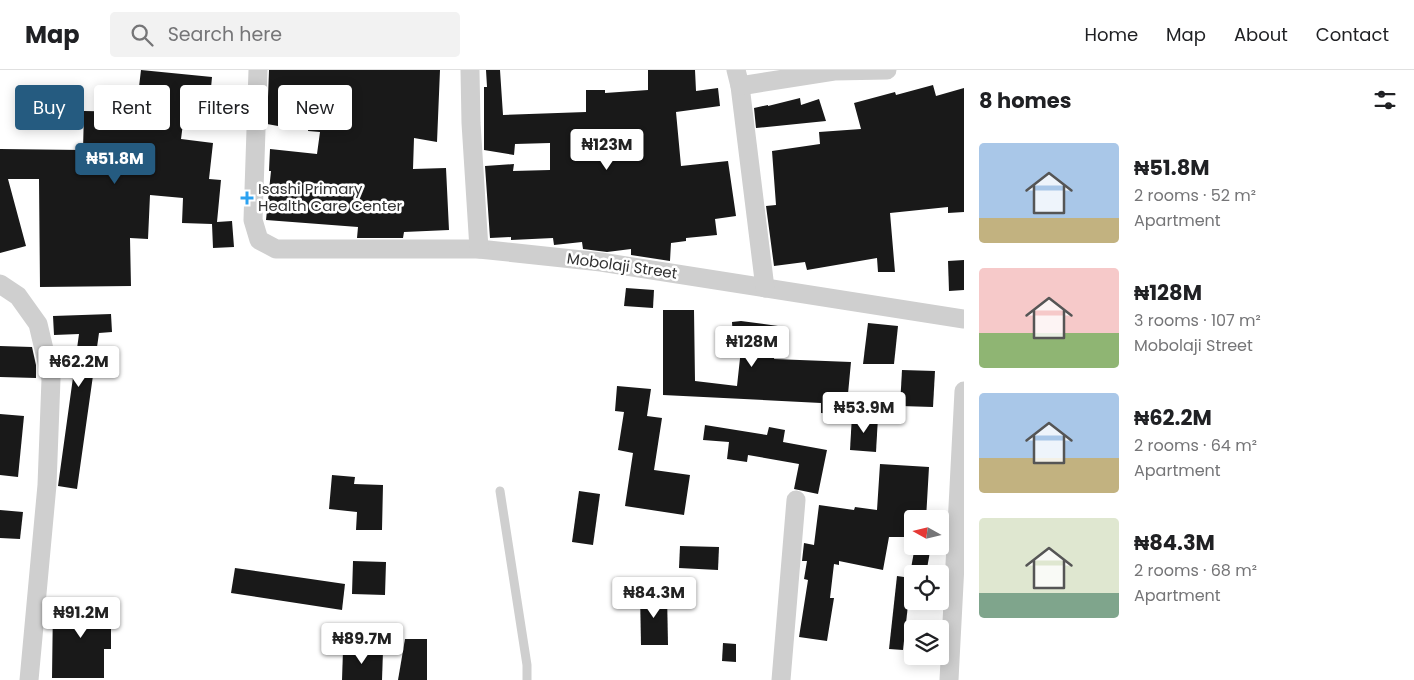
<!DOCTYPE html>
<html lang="en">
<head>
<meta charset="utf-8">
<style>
  :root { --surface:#fff; --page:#f2f2f2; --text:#202124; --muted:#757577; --line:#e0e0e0; --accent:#255b80 }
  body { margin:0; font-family:Poppins,sans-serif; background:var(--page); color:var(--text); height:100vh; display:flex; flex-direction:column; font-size:19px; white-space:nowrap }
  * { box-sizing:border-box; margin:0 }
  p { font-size:16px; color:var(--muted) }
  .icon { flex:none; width:28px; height:28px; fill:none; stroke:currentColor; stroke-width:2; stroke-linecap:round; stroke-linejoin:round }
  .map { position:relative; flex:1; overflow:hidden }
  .drawer { display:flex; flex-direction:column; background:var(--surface); width:450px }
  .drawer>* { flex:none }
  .banner { position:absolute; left:15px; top:15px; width:475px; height:45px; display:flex; gap:10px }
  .needle { width:32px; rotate:278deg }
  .fabs { position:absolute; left:904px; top:440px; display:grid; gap:10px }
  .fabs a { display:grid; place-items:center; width:45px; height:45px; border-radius:5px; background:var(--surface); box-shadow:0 2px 12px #0003; font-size:25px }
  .price { position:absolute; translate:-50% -42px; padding:0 11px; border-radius:5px; background:#fff; color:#222; font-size:16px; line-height:32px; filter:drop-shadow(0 1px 2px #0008) }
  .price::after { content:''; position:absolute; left:50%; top:30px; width:15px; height:11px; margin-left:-8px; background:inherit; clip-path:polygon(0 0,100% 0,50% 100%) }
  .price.active { background:var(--accent); color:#fff }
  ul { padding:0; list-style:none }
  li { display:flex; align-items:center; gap:15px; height:125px; padding:0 15px }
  li span { display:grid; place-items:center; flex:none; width:140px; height:100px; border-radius:5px; color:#555 }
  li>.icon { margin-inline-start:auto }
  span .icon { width:60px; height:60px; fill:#fffc; stroke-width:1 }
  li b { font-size:21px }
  h2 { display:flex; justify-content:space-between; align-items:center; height:60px; padding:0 15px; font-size:21px }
  .chip { padding:0 18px; border-radius:5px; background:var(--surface); box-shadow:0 2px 12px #0003; font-size:18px; line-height:45px }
  .chip.active { background:var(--accent); color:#fff }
  header { display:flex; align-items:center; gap:30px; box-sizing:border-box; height:70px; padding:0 25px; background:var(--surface); border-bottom:1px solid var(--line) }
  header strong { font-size:24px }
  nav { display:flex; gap:28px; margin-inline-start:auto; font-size:18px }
  .search { width:350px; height:45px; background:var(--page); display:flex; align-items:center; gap:12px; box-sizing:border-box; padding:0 18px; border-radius:5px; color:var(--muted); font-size:19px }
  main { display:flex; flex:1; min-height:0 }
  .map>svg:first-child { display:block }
</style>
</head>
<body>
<header>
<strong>Map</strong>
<div class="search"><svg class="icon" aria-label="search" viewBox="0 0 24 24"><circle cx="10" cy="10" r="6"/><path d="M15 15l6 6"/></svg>Search here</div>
<nav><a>Home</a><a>Map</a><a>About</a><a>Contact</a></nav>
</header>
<main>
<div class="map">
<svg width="964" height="610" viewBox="0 0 964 610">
  <rect width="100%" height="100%" fill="#fff"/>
  <g fill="#191919">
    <path d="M141,0L212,7L209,40L185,38L181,69L213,73L209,109L221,110L217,152L232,151L234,177L213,178L212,154L182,153L183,128L150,125L148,169L130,168L131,216L40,217L39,109H8L26,176L0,183V79L83,80L84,41L136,42Z"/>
    <path d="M269,0H440L437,72L414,68L413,99L446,98L449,160L404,162L403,168H357L358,157L266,150L271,101H269L270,79L317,84L320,62L308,61L311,37L281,35L278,56L267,54Z"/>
    <path d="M486,0H500L503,45L586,42V20H605V23L648,20V0H695L696,21L718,18L720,36L676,42L681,96L728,91L736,146L715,149L717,165L686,168V171L671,173L670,191L631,185V179L607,182L583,179L582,172L554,175L553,168L511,170V167L490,168L485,96L514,94L513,101L550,100V73L515,74L514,85L484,80V17H487Z"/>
    <path d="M933,15L936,26L964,18V142L948,143V137L890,143L895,202H878L877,188L807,200L805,192L774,196L766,136L776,135L772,81L820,74L819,62L861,59L854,33L895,22L896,25Z"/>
    <path d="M800,28L801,35L819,29L826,51L756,58L754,38L768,35V36Z"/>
    <path d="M964,190V220L949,221L948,191Z"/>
    <path d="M626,218L654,220L653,238L624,236Z"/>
    <path d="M663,240H694L695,311L737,316L742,270H733L732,252L741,251L778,256L774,289L851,292L846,345L821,343V333L663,325Z"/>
    <path d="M111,244L112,262L99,263L77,419L58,416L79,264L54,265L53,246Z"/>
    <path d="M868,253L898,256L894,294H863Z"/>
    <path d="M0,276L32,277L36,295V308L0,307Z"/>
    <path d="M902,300L935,301L933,337L900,336Z"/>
    <path d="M617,316L651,319L647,346L662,348L654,400L690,405L684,445L625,436L633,383L618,380L624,342L615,341Z"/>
    <path d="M0,344L24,346L18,407L0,405Z"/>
    <path d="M852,345L878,347L876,382L850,380Z"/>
    <path d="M705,355L767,365L769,357L785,360L783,372L827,380L818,424L794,419L799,394L748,385L747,392L727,389L729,372L703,370Z"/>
    <path d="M880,394L929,397L926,449H912V467H889L883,500L839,491V495L834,494L830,528H834L827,571L799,567L808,510L804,509L807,491H802L804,473L814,475L819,435L854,440L855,437L877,440Z"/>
    <path d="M332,405L355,407L354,414L383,415L382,460H356L357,442L329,439Z"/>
    <path d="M579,421L600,424L593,475L572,472Z"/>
    <path d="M0,440L23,442L20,469L0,468Z"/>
    <path d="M680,476L719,477L718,500L679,498Z"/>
    <path d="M915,476H931L926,504H910Z"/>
    <path d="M353,491L386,492L385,525L352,524Z"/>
    <path d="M235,498L345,514L342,540L231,523Z"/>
    <path d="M897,506L911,508L903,580L889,579Z"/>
    <path d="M640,523H667L668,575H641Z"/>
    <path d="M53,533H111V579H104V608H52Z"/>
    <path d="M405,569H427V610H398Z"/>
    <path d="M723,573L736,574V592L722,591Z"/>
    <path d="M343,580L383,581L382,610H342Z"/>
  </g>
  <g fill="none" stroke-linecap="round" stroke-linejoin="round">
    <path stroke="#cfcfcf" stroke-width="9" d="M500,421L527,595V610"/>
    <g stroke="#cfcfcf" stroke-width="19">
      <path d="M258,0L253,150L259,170L276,179H479L601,192L964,249"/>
      <path d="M470,0L471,53L479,179"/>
      <path d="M736,0L740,16L765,218"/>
      <path d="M740,16L834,1L887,0"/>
      <path d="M0,214L18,226L38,254L51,309L47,415L29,610"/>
      <path d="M781,610L796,430"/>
      <path d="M949,610L964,321"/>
    </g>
  </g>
  <path fill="#2ca2f1" stroke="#fff" stroke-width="2" d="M244.5 120.5h5v5h5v5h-5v5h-5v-5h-5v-5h5z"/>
  <g text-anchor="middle" stroke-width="5" stroke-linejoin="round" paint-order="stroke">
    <g font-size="15" fill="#323232" stroke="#fff" text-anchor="start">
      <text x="258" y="124">Isashi Primary<tspan x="258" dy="17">Health Care Center</tspan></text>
    </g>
    <g font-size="15" fill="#323232" stroke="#fff">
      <text transform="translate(622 196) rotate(8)" y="5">Mobolaji Street</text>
    </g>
  </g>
</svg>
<div class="fabs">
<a><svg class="needle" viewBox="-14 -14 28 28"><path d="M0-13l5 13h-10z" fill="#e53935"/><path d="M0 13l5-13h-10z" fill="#757577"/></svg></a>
<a><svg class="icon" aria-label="locate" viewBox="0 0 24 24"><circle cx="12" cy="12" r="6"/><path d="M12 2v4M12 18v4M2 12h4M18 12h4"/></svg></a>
<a><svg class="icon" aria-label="layers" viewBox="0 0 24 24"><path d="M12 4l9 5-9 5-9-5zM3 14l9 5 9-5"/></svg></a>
</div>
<b class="price" style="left:607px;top:101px">₦123M</b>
<b class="price active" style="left:115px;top:115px">₦51.8M</b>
<b class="price" style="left:752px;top:298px">₦128M</b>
<b class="price" style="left:79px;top:318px">₦62.2M</b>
<b class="price" style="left:864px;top:364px">₦53.9M</b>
<b class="price" style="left:654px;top:549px">₦84.3M</b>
<b class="price" style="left:81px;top:569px">₦91.2M</b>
<b class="price" style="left:362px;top:595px">₦89.7M</b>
<div class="banner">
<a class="chip active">Buy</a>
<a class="chip">Rent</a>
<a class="chip">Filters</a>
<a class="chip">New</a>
</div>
</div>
<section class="drawer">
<h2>8 homes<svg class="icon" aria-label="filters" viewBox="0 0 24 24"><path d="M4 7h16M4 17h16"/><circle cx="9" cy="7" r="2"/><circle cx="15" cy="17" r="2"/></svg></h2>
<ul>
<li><span style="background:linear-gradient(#a9c7e8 75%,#c2b280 0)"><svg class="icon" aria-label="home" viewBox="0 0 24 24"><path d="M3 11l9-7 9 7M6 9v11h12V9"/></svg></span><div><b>₦51.8M</b><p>2 rooms · 52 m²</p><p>Apartment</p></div></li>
<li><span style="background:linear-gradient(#f6c9c9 65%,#8fb573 0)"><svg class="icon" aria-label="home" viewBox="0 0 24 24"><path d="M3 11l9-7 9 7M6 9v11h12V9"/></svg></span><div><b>₦128M</b><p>3 rooms · 107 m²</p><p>Mobolaji Street</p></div></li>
<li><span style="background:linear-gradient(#a9c7e8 65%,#c2b280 0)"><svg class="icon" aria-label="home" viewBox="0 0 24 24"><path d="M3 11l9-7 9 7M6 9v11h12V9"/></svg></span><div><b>₦62.2M</b><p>2 rooms · 64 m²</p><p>Apartment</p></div></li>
<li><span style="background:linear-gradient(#dfe7d0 75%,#7fa58c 0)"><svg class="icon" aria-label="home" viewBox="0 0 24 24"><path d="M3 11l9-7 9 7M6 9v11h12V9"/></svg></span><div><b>₦84.3M</b><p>2 rooms · 68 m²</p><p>Apartment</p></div></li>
</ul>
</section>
</main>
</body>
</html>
